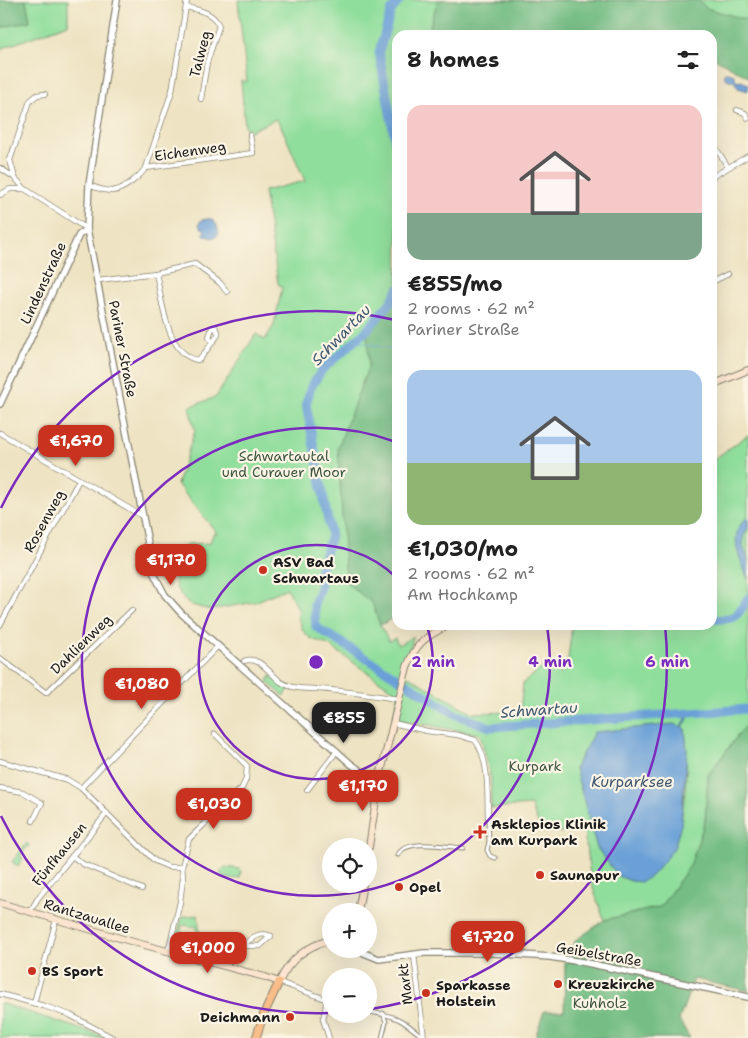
<!DOCTYPE html>
<html lang="en">
<head>
<meta charset="utf-8">
<style>
  :root { --surface:#fff; --page:#f2f2f2; --text:#222; --muted:#767676; --accent:#c8321e }
  body { margin:0; font-family:"Shantell Sans",sans-serif; background:var(--page); color:var(--text); height:100vh; display:flex; flex-direction:column; font-size:19px; white-space:nowrap }
  * { box-sizing:border-box; margin:0 }
  p { font-size:16px; color:var(--muted) }
  .icon { flex:none; width:28px; height:28px; fill:none; stroke:currentColor; stroke-width:2; stroke-linecap:round; stroke-linejoin:round }
  .map { position:relative; flex:1; overflow:hidden }
  .side { position:absolute; left:392px; top:30px; width:325px; height:600px; display:flex; flex-direction:column; background:var(--surface); border-radius:15px; box-shadow:0 5px 20px #0002 }
  .side>* { flex:none }
  .fabs { position:absolute; left:322px; top:838px; display:grid; gap:10px }
  .fabs a { display:grid; place-items:center; width:55px; height:55px; border-radius:50%; background:var(--surface); box-shadow:0 5px 20px #0002; font-size:25px }
  .price { position:absolute; translate:-50% -42px; padding:0 11px; border-radius:10px; background:var(--accent); color:#fff; font-size:16px; line-height:32px; filter:drop-shadow(0 1px 2px #0008) }
  .price::after { content:''; position:absolute; left:50%; top:30px; width:15px; height:11px; margin-left:-8px; background:inherit; clip-path:polygon(0 0,100% 0,50% 100%) }
  .price.current { background:#222; color:#fff }
  ul { padding:0; list-style:none }
  li { display:grid; align-content:center; gap:10px; height:265px; padding:0 15px }
  li span { display:grid; place-items:center; height:155px; border-radius:15px; color:#555 }
  li>.icon { margin-inline-start:auto }
  span .icon { width:90px; height:90px; fill:#fffc; stroke-width:1 }
  li b { font-size:21px }
  h2 { display:flex; justify-content:space-between; align-items:center; height:60px; padding:0 15px; font-size:21px }
  .map>svg:first-child { display:block }
</style>
</head>
<body>
<div class="map">
<svg width="748" height="1038" viewBox="0 0 748 1038">
  <rect width="100%" height="100%" fill="#fcf5e5"/>
  <filter id="ink" filterUnits="userSpaceOnUse"><feTurbulence type="fractalNoise" baseFrequency=".02" numOctaves="2"/><feDisplacementMap in="SourceGraphic" scale="10" xChannelSelector="R" yChannelSelector="G"/><feConvolveMatrix kernelMatrix="1 2 1 2 8 2 1 2 1" color-interpolation-filters="sRGB"/></filter>
  <filter id="wash" filterUnits="userSpaceOnUse"><feTurbulence type="fractalNoise" baseFrequency=".0096" numOctaves="4" result="noise"/><feDisplacementMap in="SourceGraphic" scale="20" xChannelSelector="R" yChannelSelector="G"/><feGaussianBlur stdDeviation="1.12" result="paint"/><feColorMatrix in="noise" values="0 0 0 0 0 0 0 0 0 0 0 0 0 0 0 0 0 1.4 0 .05"/><feComposite in="paint" operator="in"/></filter>
  <g filter="url(#wash)">
    <rect width="100%" height="100%" fill="#eee3c2"/>
    <g fill="#90de9c" stroke="#567d5c" fill-rule="evenodd">
      <path d="M26,0H68V24L0,49V28L30,21Z"/>
      <path d="M238,0H748V56L712,35H398L397,461L387,622L380,625L389,641L395,638L398,645L414,636L401,675L410,677L472,713L520,712L523,683L543,667L551,665L560,674L567,668L572,625H712L713,460L748,435V722L708,775L705,821L691,866L660,907L604,920L591,882L584,832H541L531,805L491,808V779L481,738L479,734L393,719L399,693L375,678L330,646L310,638L303,631L298,617L299,610L287,588L255,602L210,610L188,604L176,588L173,569L177,551L188,544L210,543L213,534L217,533L177,484L195,431L189,407L216,397L256,334L265,340L274,325L282,288L278,283L264,191L305,181L281,126L276,119L250,131L245,127L241,80L247,82ZM685,729C689,768 685,811 674,848L619,876L597,848L575,768L584,750Z"/>
      <path d="M271,676L291,687L284,696L267,682Z"/>
      <path d="M27,843L29,845L28,847L26,848L20,856L23,858L18,866L12,862Z"/>
      <path d="M225,867L239,869L241,871L240,878L230,879L223,877L220,872Z"/>
      <path d="M198,915L201,945H199L198,939L195,940L194,934L198,933L196,926L189,927L188,925L181,926L182,947L180,946L176,939L182,917Z"/>
      <path d="M0,1003L108,1038H0Z"/>
    </g>
    <g fill="#74bd84" stroke="#486c50">
      <path d="M0,0H26L30,21L0,28Z"/>
      <path d="M438,0H699L706,8L748,20V77L713,57L712,35H427Z"/>
      <path d="M397,295V616L380,625L372,603L348,584L345,567L338,447L369,365L367,334L394,304Z"/>
      <path d="M748,722V991L694,979L679,1020L690,1038H540L536,1035L544,1011H564L565,962L575,941L604,920L660,907L690,866L705,821L708,775Z"/>
    </g>
    <g fill="#6aa0d7" stroke="#435e7a">
      <path d="M726,72L734,75L737,82L741,81L748,84V91L738,88L734,81L726,79L724,76Z"/>
      <path d="M207,219H212L217,225L219,233L216,237L211,238L203,234L205,231L204,229L200,227L199,224L201,220Z"/>
      <path d="M748,517V528L743,537V546L748,560V579C740,558 726,534 748,517Z"/>
      <path d="M688,713H689L687,721L682,727L685,729L687,751L681,825L674,848L661,865L651,876L641,882L631,881L618,876L597,848L575,768L594,732L674,724L680,727L685,721Z"/>
    </g>
    <g fill="none" stroke-linecap="round" stroke-linejoin="round">
      <path stroke="#6aa0d7" stroke-width="1" d="M356,341L398,351"/>
      <g stroke="#6aa0d7" stroke-width="9">
        <path d="M398,157L379,52L391,11L400,0"/>
        <path d="M398,289L391,302L366,331L322,370L311,387L306,404L331,536L319,572L321,585L314,604L316,627L457,715L490,727L748,709"/>
        <path d="M712,619C735,621 737,617 748,598"/>
        <path d="M651,625H652"/>
      </g>
    </g>
  </g>
  <g filter="url(#ink)">
    <g fill="none" stroke-linecap="round" stroke-linejoin="round">
      <defs>
        <g id="pedestrian">
          <path d="M488,818L489,842L487,850L490,856L495,858"/>
          <path d="M398,855C406,838 447,847 463,848"/>
          <path d="M369,1012C397,1016 402,1019 424,1038"/>
          <path d="M382,1038L386,1022L383,1013"/>
        </g>
        <g id="minor">
          <path d="M186,7C199,10 213,12 219,26L207,62L201,99"/>
          <path d="M737,110L745,113L748,118"/>
          <path d="M712,142L728,167"/>
          <path d="M0,168L15,178L25,189"/>
          <path d="M146,168L172,91L187,0"/>
          <path d="M712,177L748,156"/>
          <path d="M15,178L10,160L30,101L37,95L45,94"/>
          <path d="M89,185C96,188 104,191 112,191C124,190 139,177 146,168L253,153L250,135"/>
          <path d="M0,195L10,189H25L87,229"/>
          <path d="M156,273C162,299 166,355 198,360L200,359L218,335V332L215,327L212,328L209,337L212,343"/>
          <path d="M98,280L156,273L195,264L220,283L227,292"/>
          <path d="M712,282L728,274"/>
          <path d="M0,433L142,516"/>
          <path d="M0,625L79,480"/>
          <path d="M0,658L46,693L132,610"/>
          <path d="M244,661C259,655 270,674 281,682C294,691 315,688 330,690C353,692 376,696 399,699"/>
          <path d="M393,723L427,731L458,735L475,740C490,759 487,795 488,818"/>
          <path d="M0,761L68,780L81,788L155,861L169,867H182"/>
          <path d="M0,788L23,792L42,803L33,821"/>
          <path d="M81,788L218,646"/>
          <path d="M307,790L337,751"/>
          <path d="M72,856L83,864L142,889"/>
          <path d="M30,912L38,898L107,813"/>
          <path d="M243,946C251,938 259,931 271,936"/>
          <path d="M168,952L180,902L183,878L182,867L189,839L242,788L246,779L247,766L215,734"/>
          <path d="M414,955L424,1038"/>
          <path d="M196,959L206,951L243,946H260L271,936"/>
          <path d="M279,982L331,1001"/>
          <path d="M0,994L44,1006L70,1015L113,1038"/>
          <path d="M327,1000L323,1019L329,1038"/>
          <path d="M34,1003L56,920"/>
        </g>
        <g id="tertiary">
          <path d="M117,0L89,185L87,229L154,574L165,595L181,613L351,764L370,778L379,780"/>
          <path d="M0,404L79,235L87,229"/>
          <path d="M360,949L364,953L379,959L424,953H493L550,957L582,962L748,997"/>
        </g>
        <g id="secondary">
          <path d="M712,385L748,370"/>
          <path d="M369,847L379,780L407,667C416,642 426,637 448,625"/>
          <path d="M0,903L137,943L265,977L279,982C290,959 306,946 331,940"/>
          <path d="M358,911L363,884"/>
        </g>
        <path id="primary" d="M256,1038L263,1016L279,982"/>
      </defs>
      <use href="#pedestrian" stroke="#85806f" stroke-width="5"/>
      <use href="#minor" stroke="#85806f" stroke-width="6"/>
      <use href="#tertiary" stroke="#85806f" stroke-width="8"/>
      <use href="#secondary" stroke="#85806f" stroke-width="8"/>
      <use href="#primary" stroke="#85806f" stroke-width="9"/>
      <use href="#pedestrian" stroke="#fff" stroke-width="3"/>
      <use href="#minor" stroke="#fff" stroke-width="4.5"/>
      <use href="#tertiary" stroke="#fff" stroke-width="5.5"/>
      <use href="#secondary" stroke="#fce5cf" stroke-width="6"/>
      <use href="#primary" stroke="#f8bd88" stroke-width="7"/>
    </g>
  </g>
  <g fill="none" stroke="#7b2cbf" stroke-width="2.5">
    <path d="M427 626A117 117 0 1 1 397 578"/>
    <path d="M547 625A234 234 0 1 1 396 442"/>
    <path d="M328 1013A351 351 0 0 1 1 816M1 508A351 351 0 0 1 395 320M665 625A351 351 0 0 1 371 1009"/>
  </g>
  <g fill="#c8321e" stroke="#fcf5e5" stroke-width="2">
    <circle cx="263" cy="570" r="5"/>
    <path d="M477.5 824.5h5v5h5v5h-5v5h-5v-5h-5v-5h5z"/>
    <circle cx="540" cy="875" r="5"/>
    <circle cx="399" cy="887" r="5"/>
    <circle cx="32" cy="971" r="5"/>
    <circle cx="558" cy="984" r="5"/>
    <circle cx="426" cy="993" r="5"/>
    <circle cx="290" cy="1017" r="5"/>
  </g>
  <g text-anchor="middle" stroke-width="4.5" stroke-linejoin="round" paint-order="stroke">
    <g font-size="14" fill="#1c1c1c" stroke="#fcf5e5">
      <text transform="translate(200 54) rotate(-75)" y="5">Talweg</text>
      <text transform="translate(190 151) rotate(-8)" y="5">Eichenweg</text>
      <text transform="translate(43 283) rotate(-65)" y="5">Lindenstraße</text>
      <text transform="translate(123 349) rotate(79)" y="5">Pariner Straße</text>
      <text transform="translate(44 521) rotate(-61)" y="5">Rosenweg</text>
      <text transform="translate(81 644) rotate(-44)" y="5">Dahlienweg</text>
      <text transform="translate(59 854) rotate(-51)" y="5">Fünfhausen</text>
      <text transform="translate(87 916) rotate(17)" y="5">Rantzauallee</text>
      <text transform="translate(599 954) rotate(10)" y="5">Geibelstraße</text>
      <text transform="translate(405 984) rotate(-97)" y="5">Markt</text>
    </g>
    <g font-size="14" fill="#3f5642" stroke="#fcf5e5">
      <text x="284" y="461">Schwartautal<tspan x="284" dy="16">und Curauer Moor</tspan></text>
      <text x="535" y="771">Kurpark</text>
      <text x="600" y="1008">Kuhholz</text>
    </g>
    <g font-size="14" font-weight="bold" fill="#1c1c1c" stroke="#fcf5e5" text-anchor="start">
      <text x="273" y="567">ASV Bad<tspan x="273" dy="16">Schwartaus</tspan></text>
      <text x="491" y="829">Asklepios Klinik<tspan x="491" dy="16">am Kurpark</tspan></text>
      <text x="550" y="880">Saunapur</text>
      <text x="409" y="892">Opel</text>
      <text x="42" y="976">BS Sport</text>
      <text x="568" y="989">Kreuzkirche</text>
      <text x="436" y="990">Sparkasse<tspan x="436" dy="16">Holstein</tspan></text>
      <text x="280" y="1022" text-anchor="end">Deichmann</text>
    </g>
    <g font-size="15" font-style="italic" fill="#3f5770" stroke="#fcf5e5">
      <text transform="translate(341 335) rotate(-46)" y="5">Schwartau</text>
      <text transform="translate(539 710) rotate(-4)" y="5">Schwartau</text>
      <text x="632" y="787">Kurparksee</text>
    </g>
  </g>
  <circle cx="316" cy="662" r="8" fill="#7b2cbf" stroke="#fcf5e5" stroke-width="2.5"/>
  <g font-size="15" text-anchor="middle" font-weight="bold" fill="#7b2cbf" stroke="#fcf5e5" stroke-width="4.5" stroke-linejoin="round" paint-order="stroke">
    <text x="433" y="667">2 min</text>
    <text x="550" y="667">4 min</text>
    <text x="667" y="667">6 min</text>
  </g>
</svg>
<div class="fabs">
<a><svg class="icon" aria-label="locate" viewBox="0 0 24 24"><circle cx="12" cy="12" r="6"/><path d="M12 2v4M12 18v4M2 12h4M18 12h4"/></svg></a>
<a>+</a>
<a>−</a>
</div>
<b class="price" style="left:76px;top:467px">€1,670</b>
<b class="price" style="left:171px;top:586px">€1,170</b>
<b class="price" style="left:142px;top:710px">€1,080</b>
<b class="price current" style="left:344px;top:744px">€855</b>
<b class="price" style="left:363px;top:812px">€1,170</b>
<b class="price" style="left:214px;top:830px">€1,030</b>
<b class="price" style="left:488px;top:963px">€1,720</b>
<b class="price" style="left:208px;top:974px">€1,000</b>
<section class="side">
<h2>8 homes<svg class="icon" aria-label="filters" viewBox="0 0 24 24"><path d="M4 7h16M4 17h16"/><circle cx="9" cy="7" r="2"/><circle cx="15" cy="17" r="2"/></svg></h2>
<ul>
<li><span style="background:linear-gradient(#f6c9c9 70%,#7fa58c 0)"><svg class="icon" aria-label="home" viewBox="0 0 24 24"><path d="M3 11l9-7 9 7M6 9v11h12V9"/></svg></span><div><b>€855/mo</b><p>2 rooms · 62 m²</p><p>Pariner Straße</p></div></li>
<li><span style="background:linear-gradient(#a9c7e8 60%,#8fb573 0)"><svg class="icon" aria-label="home" viewBox="0 0 24 24"><path d="M3 11l9-7 9 7M6 9v11h12V9"/></svg></span><div><b>€1,030/mo</b><p>2 rooms · 62 m²</p><p>Am Hochkamp</p></div></li>
</ul>
</section>
</div>
</body>
</html>
